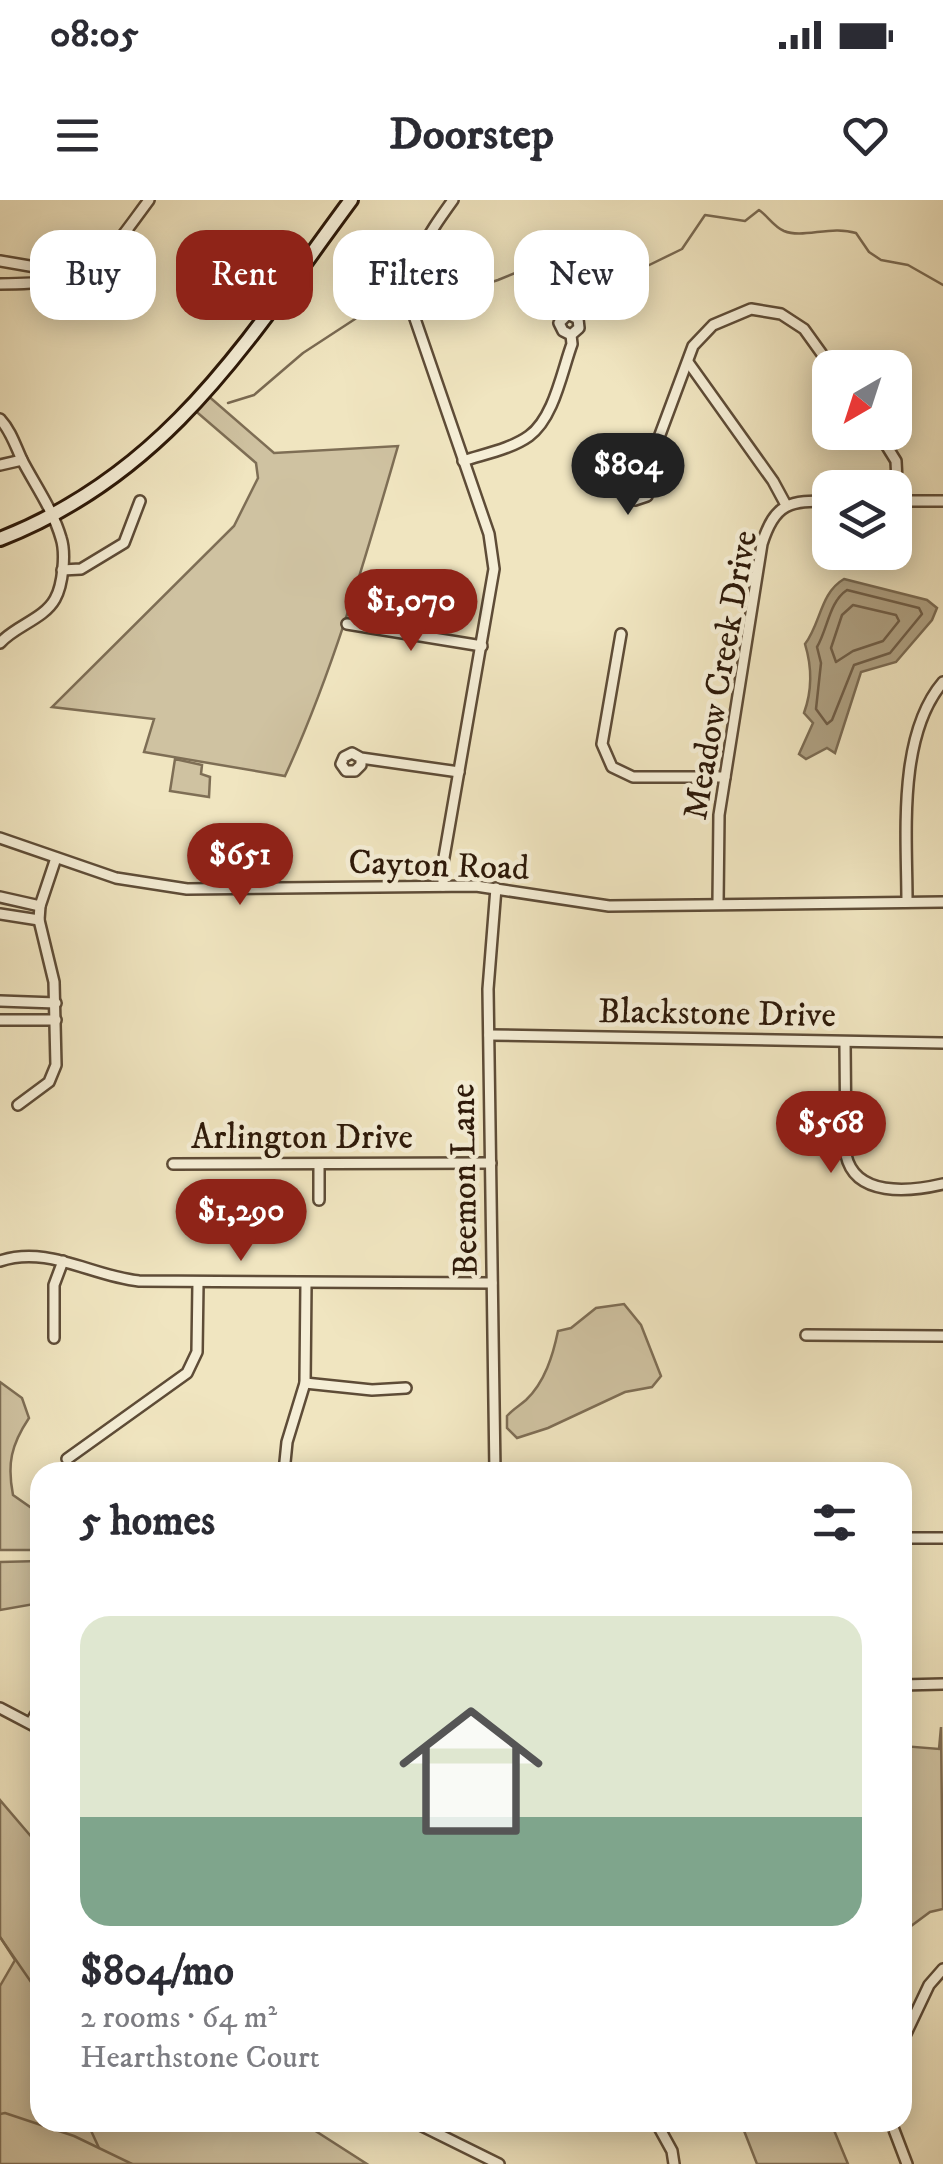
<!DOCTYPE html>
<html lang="en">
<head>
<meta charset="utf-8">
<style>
  :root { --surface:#fff; --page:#f2f2f3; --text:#2b2b33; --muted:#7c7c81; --accent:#8f2418 }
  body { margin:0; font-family:"IM FELL DW Pica",serif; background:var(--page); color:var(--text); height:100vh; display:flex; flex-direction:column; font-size:38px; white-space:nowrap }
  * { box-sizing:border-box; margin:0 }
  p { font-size:32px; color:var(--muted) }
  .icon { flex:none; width:55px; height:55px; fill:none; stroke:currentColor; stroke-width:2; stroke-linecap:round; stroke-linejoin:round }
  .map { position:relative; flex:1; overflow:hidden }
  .details { position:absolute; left:30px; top:1262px; width:882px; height:670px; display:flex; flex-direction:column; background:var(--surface); border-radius:30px; box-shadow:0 5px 25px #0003 }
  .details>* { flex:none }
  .guide { position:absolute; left:30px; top:30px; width:885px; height:90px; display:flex; gap:20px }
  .needle { width:65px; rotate:219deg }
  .fabs { position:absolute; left:812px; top:150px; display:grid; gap:20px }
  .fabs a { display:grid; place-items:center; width:100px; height:100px; border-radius:20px; background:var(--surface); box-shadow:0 5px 25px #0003; font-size:50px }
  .price { position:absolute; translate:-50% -85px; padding:0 22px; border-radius:35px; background:var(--accent); color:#fff; font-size:32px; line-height:65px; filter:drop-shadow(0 2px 5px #0008) }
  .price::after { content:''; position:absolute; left:50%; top:60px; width:30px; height:22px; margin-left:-15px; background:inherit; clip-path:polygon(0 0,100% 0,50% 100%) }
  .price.selected { background:#222; color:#fff }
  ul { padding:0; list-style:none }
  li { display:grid; align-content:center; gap:20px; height:530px; padding:0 50px }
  li span { display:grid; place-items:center; height:310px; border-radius:30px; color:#555 }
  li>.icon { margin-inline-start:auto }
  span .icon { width:180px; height:180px; fill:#fffc; stroke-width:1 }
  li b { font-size:42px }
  h2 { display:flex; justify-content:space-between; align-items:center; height:120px; padding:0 50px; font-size:42px }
  .chip { padding:0 35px; border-radius:30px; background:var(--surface); box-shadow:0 5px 25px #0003; font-size:35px; line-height:90px }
  .chip.selected { background:var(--accent); color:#fff }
  .status { display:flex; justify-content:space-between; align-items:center; height:70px; padding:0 50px; background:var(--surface); direction:ltr }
  .status svg { height:28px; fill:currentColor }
  header { display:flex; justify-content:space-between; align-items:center; height:130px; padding:0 50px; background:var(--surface); font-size:45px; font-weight:800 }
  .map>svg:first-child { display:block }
</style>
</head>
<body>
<div class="status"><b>08:05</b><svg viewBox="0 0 49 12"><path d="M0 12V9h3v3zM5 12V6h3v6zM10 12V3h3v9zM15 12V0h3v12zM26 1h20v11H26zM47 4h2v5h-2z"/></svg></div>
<header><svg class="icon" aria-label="menu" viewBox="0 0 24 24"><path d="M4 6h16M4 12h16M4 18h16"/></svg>Doorstep<svg class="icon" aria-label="heart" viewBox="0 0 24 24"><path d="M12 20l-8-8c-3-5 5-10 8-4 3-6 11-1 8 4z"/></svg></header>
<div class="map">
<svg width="943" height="1964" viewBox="0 0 943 1964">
  <rect width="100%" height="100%" fill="#f0e5c0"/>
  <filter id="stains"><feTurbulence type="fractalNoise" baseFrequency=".002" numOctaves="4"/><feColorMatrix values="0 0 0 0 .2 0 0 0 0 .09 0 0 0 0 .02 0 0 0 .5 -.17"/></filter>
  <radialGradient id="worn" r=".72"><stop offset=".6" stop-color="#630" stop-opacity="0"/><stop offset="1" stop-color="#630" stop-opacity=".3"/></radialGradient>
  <g fill="#cfc2a1" stroke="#7e6e55" stroke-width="2.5">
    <path d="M206,194L274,253L398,246C365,359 334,469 285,576L144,552L154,519L52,507L234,326L258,278L256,263L192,208Z"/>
    <path d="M175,559L202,565L201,574L210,577L209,597L170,591Z"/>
    <path d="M624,1104L641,1125L661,1176L652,1187L625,1192L548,1228L517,1238L507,1228V1216C513,1209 519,1206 526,1200C545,1182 553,1155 558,1131L571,1128L596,1108Z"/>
    <path d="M0,1182L22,1198L29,1218C11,1245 7,1264 13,1295L40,1314V1350H0Z"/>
    <path d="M40,1361V1403L0,1410V1362Z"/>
    <path d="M941,1527L943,1709L930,1712L903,1732V1546L939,1549Z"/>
    <path d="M0,1600L40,1647V1922L303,1923L367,1964H0V1786L15,1760L0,1737Z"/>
    <path d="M741,1923H831L848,1964H757Z"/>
  </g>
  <path fill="#aea082" stroke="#7a6a52" stroke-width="2.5" d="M844,379L927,400L937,408L932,420L896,462L861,472L835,553L827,548L806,559L799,554L813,523L804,513C812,491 812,467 805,444C821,423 820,393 844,379Z"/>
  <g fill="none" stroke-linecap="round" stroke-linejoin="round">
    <g stroke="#6e5c46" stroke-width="2.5">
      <path d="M847,390L919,408L922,414L890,453L854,465L832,520L827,524L816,509L821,463L817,447C828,428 829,402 847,390Z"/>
      <path d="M853,405L896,415L899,421L883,441L853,451L836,462L831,448L842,415Z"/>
    </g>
    <g stroke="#7a6a52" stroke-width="2.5">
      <path d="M446,97L498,80L550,59L561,50L602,44L628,70L637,71L682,49L705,15L745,21L759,10C768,16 773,26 784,31C803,39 831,25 856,33L869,52L881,60L908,65L943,85"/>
      <path d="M228,203L254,195L303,153L378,104"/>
      <path d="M0,1737L40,1795"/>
      <path d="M0,1914L5,1913L74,1936L132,1964"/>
      <path d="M87,1922L99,1948"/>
    </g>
    <defs>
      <g id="minor">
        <path d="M0,61L47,69"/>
        <path d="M0,84C95,83 94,74 149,0"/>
        <path d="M688,162L773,281L786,305"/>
        <path d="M0,219C11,231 15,245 22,260C35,285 53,310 61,338C66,353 63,385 55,399C44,419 15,426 0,443"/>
        <path d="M878,232L896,261L898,301"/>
        <path d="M463,261C484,254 511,249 529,236C554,218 562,171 572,144L571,135L579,128L578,119L568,114L559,123L563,131L571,135"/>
        <path d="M0,265L22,260"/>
        <path d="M642,283L631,289L635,300L647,296L642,283L693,146L713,125L751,109L781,114L804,129L832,168"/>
        <path d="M896,301H943"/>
        <path d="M62,370L81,369L124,343L140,301"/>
        <path d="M347,424L482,446"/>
        <path d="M621,434L602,544L612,567L633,577H725"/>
        <path d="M361,558V565L355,571H346L341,564L344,557L352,553L361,558L459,572"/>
        <path d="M0,638L116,678L187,689L476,686L609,706L943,702"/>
        <path d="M443,686V663L494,369L489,334L412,110C410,60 425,39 453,0"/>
        <path d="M0,697L40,706"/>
        <path d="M907,702C907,636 897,536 943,482"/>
        <path d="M718,703L719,615L762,344C775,302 790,301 830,301"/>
        <path d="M0,714L39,720"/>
        <path d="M0,801L56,803"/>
        <path d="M0,820H56"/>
        <path d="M489,835L943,843"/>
        <path d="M845,843L846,955C855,997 909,992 943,984"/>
        <path d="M18,905L49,882L56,865L54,782L39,720L40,706L56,658"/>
        <path d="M173,964L491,963"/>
        <path d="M319,1000V964"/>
        <path d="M0,1061C48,1045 91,1076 139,1081L492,1083"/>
        <path d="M806,1135L943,1136"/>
        <path d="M54,1138V1085L63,1061"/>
        <path d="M305,1183L372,1190L406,1188"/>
        <path d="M67,1259L187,1173L197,1152L198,1083"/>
        <path d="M284,1272L287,1242L305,1183L306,1083"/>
        <path d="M495,1272L488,789L496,688"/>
        <path d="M902,1338H943"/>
        <path d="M902,1485L943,1484"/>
        <path d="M0,1508L40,1529"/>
        <path d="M31,1522L40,1507"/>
        <path d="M902,1842L929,1785L943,1769"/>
        <path d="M414,1922L499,1964"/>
        <path d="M656,1922L672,1951L674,1964"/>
        <path d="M891,1922L907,1964"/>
      </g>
      <path id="secondary" d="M0,339C169,273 248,139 351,0"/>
    </defs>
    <use href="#minor" stroke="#5e4c37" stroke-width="14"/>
    <use href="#secondary" stroke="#2d1909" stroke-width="18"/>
    <use href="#minor" stroke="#f5eed6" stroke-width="9"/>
    <use href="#secondary" stroke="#f5eed6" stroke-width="12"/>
  </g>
  <g text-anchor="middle" stroke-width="9" stroke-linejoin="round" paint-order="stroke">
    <g font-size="35" fill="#2d1909" stroke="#f5eed6">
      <text transform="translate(719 475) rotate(-80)" y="12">Meadow Creek Drive</text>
      <text transform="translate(439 664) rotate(2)" y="12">Cayton Road</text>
      <text transform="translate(717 812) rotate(1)" y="12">Blackstone Drive</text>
      <text x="302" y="948">Arlington Drive</text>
      <text transform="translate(463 980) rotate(-91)" y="12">Beemon Lane</text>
    </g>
  </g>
  <rect width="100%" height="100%" filter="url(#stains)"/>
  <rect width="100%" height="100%" fill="url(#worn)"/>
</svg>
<div class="fabs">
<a><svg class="needle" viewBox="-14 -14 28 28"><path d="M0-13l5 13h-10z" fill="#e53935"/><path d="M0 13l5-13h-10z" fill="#7c7c81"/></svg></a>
<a><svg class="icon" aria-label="layers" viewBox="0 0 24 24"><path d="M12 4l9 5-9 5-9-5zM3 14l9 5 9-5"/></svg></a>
</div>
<b class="price selected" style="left:628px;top:318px">$804</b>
<b class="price" style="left:411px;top:454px">$1,070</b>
<b class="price" style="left:240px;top:708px">$651</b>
<b class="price" style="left:831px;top:976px">$568</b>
<b class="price" style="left:241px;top:1064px">$1,290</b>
<div class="guide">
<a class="chip">Buy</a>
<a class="chip selected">Rent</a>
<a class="chip">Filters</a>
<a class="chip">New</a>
</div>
<section class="details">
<h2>5 homes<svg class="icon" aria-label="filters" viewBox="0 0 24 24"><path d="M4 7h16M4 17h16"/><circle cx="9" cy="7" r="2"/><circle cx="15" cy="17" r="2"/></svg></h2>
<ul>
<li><span style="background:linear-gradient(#dfe7d0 65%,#7fa58c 0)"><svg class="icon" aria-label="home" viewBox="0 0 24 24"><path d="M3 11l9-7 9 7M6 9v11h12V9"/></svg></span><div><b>$804/mo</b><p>2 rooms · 64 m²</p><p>Hearthstone Court</p></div></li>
</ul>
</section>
</div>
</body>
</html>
